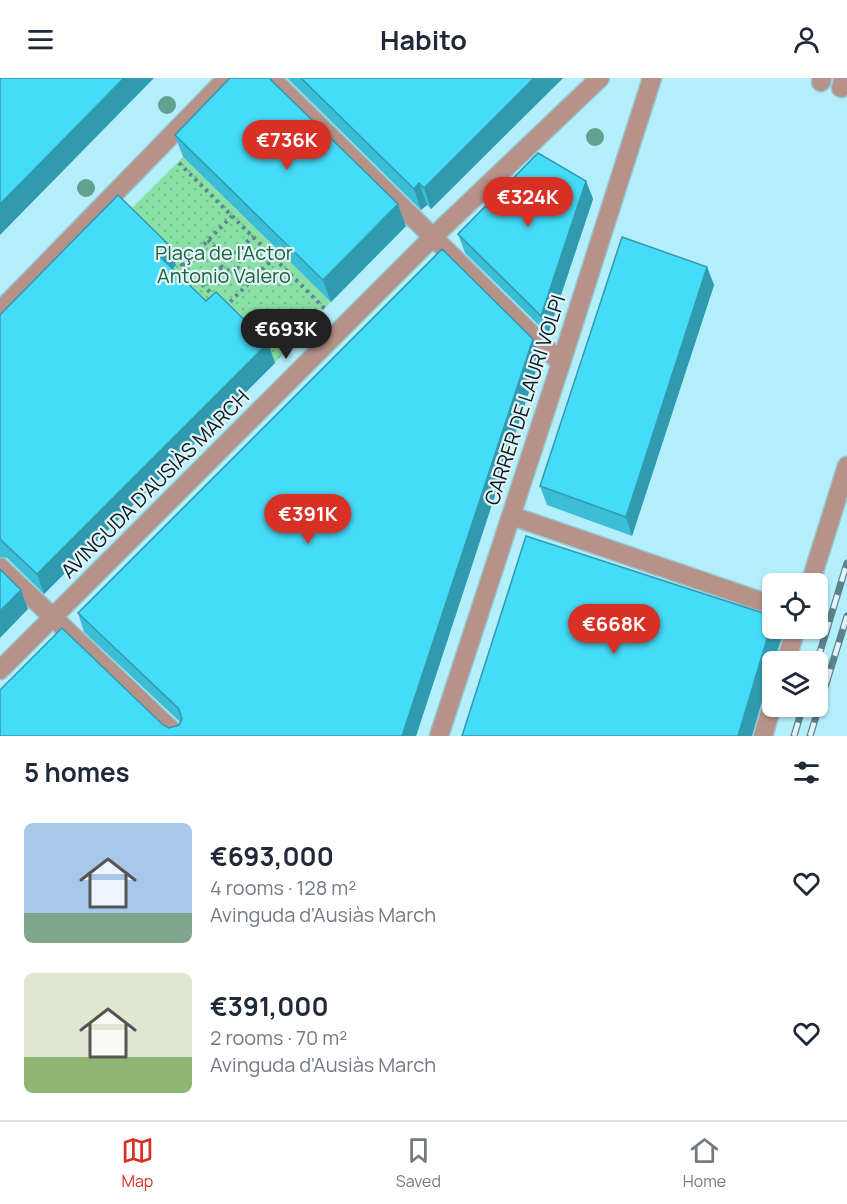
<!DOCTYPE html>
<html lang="en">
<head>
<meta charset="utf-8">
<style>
  :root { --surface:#fff; --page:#f2f2f3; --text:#1f2937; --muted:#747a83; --line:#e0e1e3; --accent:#d93025 }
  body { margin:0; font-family:Manrope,sans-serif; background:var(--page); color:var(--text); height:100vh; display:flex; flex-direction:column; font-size:22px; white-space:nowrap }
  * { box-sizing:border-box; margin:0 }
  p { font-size:20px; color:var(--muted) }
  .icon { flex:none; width:33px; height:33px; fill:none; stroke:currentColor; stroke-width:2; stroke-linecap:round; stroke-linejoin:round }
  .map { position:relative; height:658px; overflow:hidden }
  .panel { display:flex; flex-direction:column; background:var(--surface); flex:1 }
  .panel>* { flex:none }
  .tools { position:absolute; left:762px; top:495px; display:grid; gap:12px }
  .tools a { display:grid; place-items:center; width:66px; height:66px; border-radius:9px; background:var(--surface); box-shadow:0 2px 4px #0004; font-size:30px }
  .price { position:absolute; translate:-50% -51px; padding:0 14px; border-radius:21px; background:var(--accent); color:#fff; font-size:20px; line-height:39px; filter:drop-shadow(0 2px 3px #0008) }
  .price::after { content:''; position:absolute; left:50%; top:36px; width:18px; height:14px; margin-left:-9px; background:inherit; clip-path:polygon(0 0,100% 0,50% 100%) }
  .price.selected { background:#222; color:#fff }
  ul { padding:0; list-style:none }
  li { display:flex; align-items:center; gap:18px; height:150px; padding:0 24px }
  li span { display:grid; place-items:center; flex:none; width:168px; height:120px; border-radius:9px; color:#555 }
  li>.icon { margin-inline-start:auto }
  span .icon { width:72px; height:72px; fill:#fffc; stroke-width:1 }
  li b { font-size:26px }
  h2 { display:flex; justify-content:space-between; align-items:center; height:72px; padding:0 24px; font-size:26px }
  header { display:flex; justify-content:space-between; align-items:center; height:78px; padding:0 24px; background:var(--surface); font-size:27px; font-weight:700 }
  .tab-bar { display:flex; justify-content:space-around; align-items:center; height:84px; border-top:2px solid var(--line); background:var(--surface); font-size:16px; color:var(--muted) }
  .tab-bar a { display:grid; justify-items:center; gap:3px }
  .tab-bar .selected { color:var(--accent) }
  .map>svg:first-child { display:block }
</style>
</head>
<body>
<header><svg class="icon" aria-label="menu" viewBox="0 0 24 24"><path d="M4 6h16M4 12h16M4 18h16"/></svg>Habito<svg class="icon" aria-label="person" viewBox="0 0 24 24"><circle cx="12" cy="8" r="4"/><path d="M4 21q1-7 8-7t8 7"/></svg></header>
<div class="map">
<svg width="847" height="658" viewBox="0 0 847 658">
  <defs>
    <pattern id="grass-dots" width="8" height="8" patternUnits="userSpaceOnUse" patternTransform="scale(1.5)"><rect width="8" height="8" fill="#89e0a5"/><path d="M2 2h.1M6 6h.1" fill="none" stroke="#75c08e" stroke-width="1.8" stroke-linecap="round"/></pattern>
  </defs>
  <rect width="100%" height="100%" fill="#b5eefb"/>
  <path fill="url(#grass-dots)" d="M183,79L331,224L275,285L213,243L167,197L176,188L125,137Z"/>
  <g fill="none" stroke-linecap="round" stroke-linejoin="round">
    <defs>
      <g id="minor">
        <path d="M271,0L561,285"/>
        <path d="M821,4L822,0"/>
        <path d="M841,10L844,0"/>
        <path d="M0,233L227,0"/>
        <path d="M512,438L772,527"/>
        <path d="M0,489L178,658"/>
        <path d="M810,506L847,388"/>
        <path d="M786,584L796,550"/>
        <path d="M0,592L434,158L600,0"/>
        <path d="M439,658L561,285L652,0"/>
        <path d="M763,658L772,628"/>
      </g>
    </defs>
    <use href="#minor" stroke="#95c8d3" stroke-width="21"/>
    <g stroke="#5e858e" stroke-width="4" stroke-dasharray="3 4.5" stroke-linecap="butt">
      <path d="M179,85L325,231"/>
      <path d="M208,162L221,175"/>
      <circle cx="229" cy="182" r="10"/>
      <path d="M170,175L216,220"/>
      <path d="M236,175L253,158"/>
      <path d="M183,188L232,138"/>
      <path d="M237,189L251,202"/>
      <path d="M203,207L222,189"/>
      <path d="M225,229L274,180"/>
    </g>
    <use href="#minor" stroke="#b69289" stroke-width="18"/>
    <defs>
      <g id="rail">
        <path d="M817,584L847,485"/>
        <path d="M794,658L803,628"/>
        <path d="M810,658L847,538"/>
      </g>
    </defs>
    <use href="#rail" stroke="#5c838c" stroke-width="7"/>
    <use href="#rail" stroke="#e2f4f8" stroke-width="4.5" stroke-dasharray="14" stroke-linecap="butt"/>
  </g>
  <g fill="#61a190">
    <circle cx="167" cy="27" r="9"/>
    <circle cx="595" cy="59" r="9"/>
    <circle cx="86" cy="110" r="9"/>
  </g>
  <g fill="#3bbdd6">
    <path d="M287,0H563L431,131L427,127L421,132Z"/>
    <path d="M175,57L406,148L331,224L183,79Z"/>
    <path d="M586,103L593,121L548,256L465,175L458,156Z"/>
    <path d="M176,187L173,191L206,223L275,285L44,516L7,480L0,479V237Z"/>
    <path d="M707,189L714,207L632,458L547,427L540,408Z"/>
    <path d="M533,261L540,280L416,658H0L163,647L169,650L179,647L180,644L84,554L78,535Z"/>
  </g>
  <g fill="#309aae">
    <path d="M124,0H154L0,157V126Z"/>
    <path d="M534,0H563L431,131L424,110Z"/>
    <path d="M586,103L593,121L548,256L541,238Z"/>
    <path d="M419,105L427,127L421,132L414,111Z"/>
    <path d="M398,126L406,148L331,224L323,202Z"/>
    <path d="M169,167L176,187L167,197L159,178Z"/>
    <path d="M707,189L714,207L632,458L626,439Z"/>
    <path d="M533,261L540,280L416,658H402Z"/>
    <path d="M268,265L275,285L44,516L37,496Z"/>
    <path d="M21,512L28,531L0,560V533Z"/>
    <path d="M772,544V550H778L782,559L774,584H772V589L752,658H738Z"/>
  </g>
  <g fill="#45dcf9" stroke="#309aae" stroke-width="1.5">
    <path d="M0,0H124L0,126Z"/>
    <path d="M230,0H269L398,126L323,202L175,57Z"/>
    <path d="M301,0H534L424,110L419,105L414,111Z"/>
    <path d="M538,75L586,103L541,238L458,156Z"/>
    <path d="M118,117L169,167L159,178L206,223L216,214L268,265L37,496L0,461V237Z"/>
    <path d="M622,159L707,189L626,439L540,408Z"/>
    <path d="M442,171L533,261L402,658H0V612L62,550L163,647L169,650L179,647L182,641L179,631L78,535Z"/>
    <path d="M526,458L772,538V544L738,658H462Z"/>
    <path d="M0,491L21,512L0,533Z"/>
  </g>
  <g text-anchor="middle" stroke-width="4.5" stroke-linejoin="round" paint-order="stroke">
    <g font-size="20" fill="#1d6239" stroke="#e2f4f8">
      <text x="224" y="182">Plaça de l'Actor<tspan x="224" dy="23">Antonio Valero</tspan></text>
    </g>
    <g font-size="20" fill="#041a1f" stroke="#e2f4f8">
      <text transform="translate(525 322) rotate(-72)" y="7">CARRER DE LAURI VOLPI</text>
      <text transform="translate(155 406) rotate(-45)" y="7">AVINGUDA D'AUSIÀS MARCH</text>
    </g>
  </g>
</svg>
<div class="tools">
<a><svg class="icon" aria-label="locate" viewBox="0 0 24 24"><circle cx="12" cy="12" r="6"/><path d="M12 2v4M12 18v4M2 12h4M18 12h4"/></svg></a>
<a><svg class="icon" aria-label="layers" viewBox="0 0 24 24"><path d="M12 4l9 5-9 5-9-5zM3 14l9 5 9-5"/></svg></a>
</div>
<b class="price" style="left:287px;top:93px">€736K</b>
<b class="price" style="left:528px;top:150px">€324K</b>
<b class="price selected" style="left:286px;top:282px">€693K</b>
<b class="price" style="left:308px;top:467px">€391K</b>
<b class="price" style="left:614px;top:577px">€668K</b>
</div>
<section class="panel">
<h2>5 homes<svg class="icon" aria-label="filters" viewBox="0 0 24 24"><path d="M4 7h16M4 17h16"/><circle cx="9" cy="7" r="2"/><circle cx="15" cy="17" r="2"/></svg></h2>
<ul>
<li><span style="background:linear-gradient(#a9c7e8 75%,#7fa58c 0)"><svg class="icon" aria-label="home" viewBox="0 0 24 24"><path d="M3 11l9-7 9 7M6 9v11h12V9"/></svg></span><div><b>€693,000</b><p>4 rooms · 128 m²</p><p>Avinguda d'Ausiàs March</p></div><svg class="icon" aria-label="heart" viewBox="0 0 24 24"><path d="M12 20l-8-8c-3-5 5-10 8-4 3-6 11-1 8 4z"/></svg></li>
<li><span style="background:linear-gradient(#dfe7d0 70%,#8fb573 0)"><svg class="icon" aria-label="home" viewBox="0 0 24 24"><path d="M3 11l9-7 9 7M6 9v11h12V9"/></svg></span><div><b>€391,000</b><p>2 rooms · 70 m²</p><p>Avinguda d'Ausiàs March</p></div><svg class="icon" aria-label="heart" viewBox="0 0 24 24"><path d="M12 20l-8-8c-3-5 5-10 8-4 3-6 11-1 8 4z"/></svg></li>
</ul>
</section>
<nav class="tab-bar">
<a class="selected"><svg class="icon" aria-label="map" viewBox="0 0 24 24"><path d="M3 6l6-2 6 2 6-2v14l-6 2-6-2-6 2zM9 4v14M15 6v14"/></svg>Map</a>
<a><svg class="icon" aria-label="saved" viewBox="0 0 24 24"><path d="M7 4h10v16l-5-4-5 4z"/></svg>Saved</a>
<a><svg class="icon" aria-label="home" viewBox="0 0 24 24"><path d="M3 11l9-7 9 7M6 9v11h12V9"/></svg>Home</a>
</nav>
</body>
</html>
